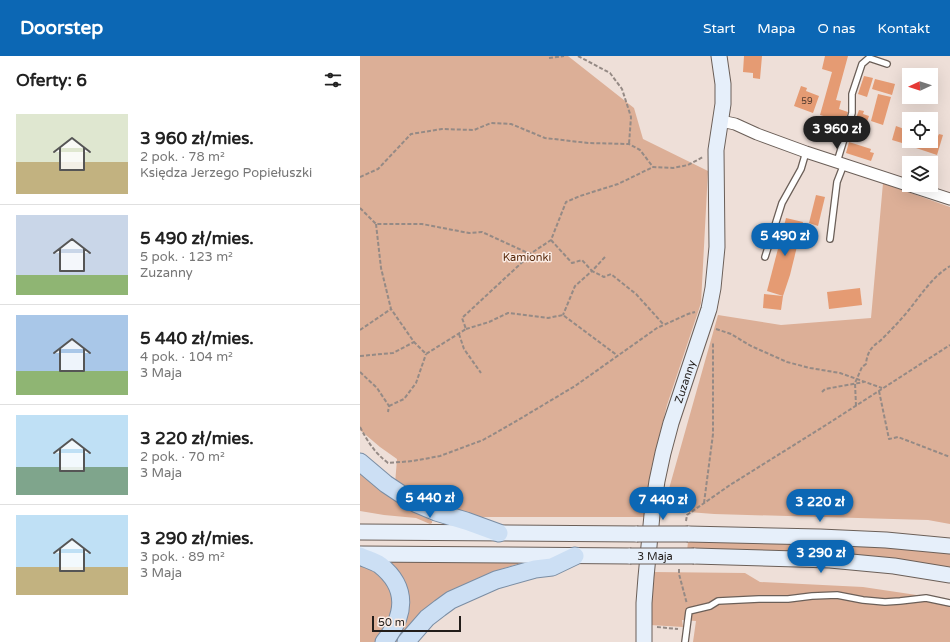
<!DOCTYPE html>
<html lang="pl">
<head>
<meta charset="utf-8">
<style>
  :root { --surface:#fff; --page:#f2f2f2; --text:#222; --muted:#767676; --line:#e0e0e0; --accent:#0c67b4 }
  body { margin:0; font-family:"Varela Round",sans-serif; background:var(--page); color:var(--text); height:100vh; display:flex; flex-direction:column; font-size:15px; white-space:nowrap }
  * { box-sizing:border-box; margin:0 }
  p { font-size:13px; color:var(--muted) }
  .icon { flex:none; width:22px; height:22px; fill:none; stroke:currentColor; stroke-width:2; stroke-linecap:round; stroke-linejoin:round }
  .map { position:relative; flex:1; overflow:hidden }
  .details { display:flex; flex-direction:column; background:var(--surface); width:360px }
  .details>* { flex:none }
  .needle { width:26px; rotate:267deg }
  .fabs { position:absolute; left:542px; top:12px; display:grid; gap:8px }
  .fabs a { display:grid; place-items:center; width:36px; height:36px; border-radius:0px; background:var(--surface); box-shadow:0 4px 16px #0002; font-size:20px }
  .scale { position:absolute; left:12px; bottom:10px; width:89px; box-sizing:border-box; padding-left:4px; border:2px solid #221d1a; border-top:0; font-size:11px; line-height:14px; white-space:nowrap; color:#221d1a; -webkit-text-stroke:3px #fbece5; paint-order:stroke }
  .price { position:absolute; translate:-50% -34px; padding:0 9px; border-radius:14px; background:var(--accent); color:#fff; font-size:13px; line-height:26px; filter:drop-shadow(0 1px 2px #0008) }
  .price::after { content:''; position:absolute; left:50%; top:24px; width:12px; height:9px; margin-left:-6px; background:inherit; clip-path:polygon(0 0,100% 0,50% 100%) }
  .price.active { background:#222; color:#fff }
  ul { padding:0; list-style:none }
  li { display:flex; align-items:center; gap:12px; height:100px; padding:0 16px }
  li+li { border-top:1px solid var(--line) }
  li span { display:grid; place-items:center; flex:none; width:112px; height:80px; border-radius:0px; color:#555 }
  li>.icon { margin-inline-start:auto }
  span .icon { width:48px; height:48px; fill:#fffc; stroke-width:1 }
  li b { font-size:17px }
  h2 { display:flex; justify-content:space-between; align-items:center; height:48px; padding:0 16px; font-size:17px }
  header { display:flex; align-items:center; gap:24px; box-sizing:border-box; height:56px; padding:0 20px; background:var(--accent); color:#fff }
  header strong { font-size:19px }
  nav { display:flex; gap:22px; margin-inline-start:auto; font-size:14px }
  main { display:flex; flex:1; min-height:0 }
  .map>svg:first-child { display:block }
</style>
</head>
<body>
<header>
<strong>Doorstep</strong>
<nav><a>Start</a><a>Mapa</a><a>O nas</a><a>Kontakt</a></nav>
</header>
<main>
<section class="details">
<h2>Oferty: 6<svg class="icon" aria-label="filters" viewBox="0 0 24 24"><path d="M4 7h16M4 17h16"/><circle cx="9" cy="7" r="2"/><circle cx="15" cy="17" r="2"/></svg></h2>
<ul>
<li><span style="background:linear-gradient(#dfe7d0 60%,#c2b280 0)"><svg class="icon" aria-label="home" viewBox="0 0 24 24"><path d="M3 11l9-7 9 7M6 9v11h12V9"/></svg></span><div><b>3 960 zł/mies.</b><p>2 pok. · 78 m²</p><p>Księdza Jerzego Popiełuszki</p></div></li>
<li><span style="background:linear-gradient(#c9d6e8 75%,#8fb573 0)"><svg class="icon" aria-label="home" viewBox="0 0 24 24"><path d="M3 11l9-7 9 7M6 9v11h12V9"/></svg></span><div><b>5 490 zł/mies.</b><p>5 pok. · 123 m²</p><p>Zuzanny</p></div></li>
<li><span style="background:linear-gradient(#a9c7e8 70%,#8fb573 0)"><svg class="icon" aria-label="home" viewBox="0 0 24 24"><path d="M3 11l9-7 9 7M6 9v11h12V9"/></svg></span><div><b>5 440 zł/mies.</b><p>4 pok. · 104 m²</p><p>3 Maja</p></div></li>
<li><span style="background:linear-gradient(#bfe0f5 65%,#7fa58c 0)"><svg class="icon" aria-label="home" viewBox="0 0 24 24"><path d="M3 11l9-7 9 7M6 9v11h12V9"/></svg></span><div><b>3 220 zł/mies.</b><p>2 pok. · 70 m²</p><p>3 Maja</p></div></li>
<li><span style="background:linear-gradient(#bfe0f5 65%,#c2b280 0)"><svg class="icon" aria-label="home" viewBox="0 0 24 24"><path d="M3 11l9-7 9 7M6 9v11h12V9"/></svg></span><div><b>3 290 zł/mies.</b><p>3 pok. · 89 m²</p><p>3 Maja</p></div></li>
</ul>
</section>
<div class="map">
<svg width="590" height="586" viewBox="0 0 590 586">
  <rect width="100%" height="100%" fill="#eedfd8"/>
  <g fill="#dcaf97">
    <path d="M0,0H208L274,52L283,83L348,115L341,247L307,349L291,413L288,461H118L75,451L35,428L37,403L20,391L0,374Z"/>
    <path d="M523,127L590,151V468L568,464L354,458L303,454L358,259L421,269L511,262Z"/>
    <path d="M0,415L52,454L72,465V467L70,468L56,462L24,459L0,455Z"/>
    <path d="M375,484L481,488L590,496V511L525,502L327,495L328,486Z"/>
    <path d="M28,505L159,506L158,508L135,515L100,531L40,586H31L42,569Z"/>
    <path d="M0,509L16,515L31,532L34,549L29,565L15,586H0Z"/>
    <path d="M293,516L385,517L400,526L503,531L590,544V586H333L336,565L322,564L323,571L290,569Z"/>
  </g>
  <g fill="#e59b73">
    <path d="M384,0H402L400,23L393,22V17L383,16Z"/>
    <path d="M465,0H488L476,44L481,45L479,53L488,56L485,66L460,59L472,16L462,13Z"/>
    <path d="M504,20L513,22L507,41L498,38Z"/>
    <path d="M515,23L535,28L532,39L512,33Z"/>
    <path d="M441,30L447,32L446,35L459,40L453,57L434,50Z"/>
    <path d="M518,38L531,41L523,69L511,65Z"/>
    <path d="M499,54L504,55L503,58L509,60L505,71L499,69L500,67L495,65Z"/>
    <path d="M536,70L547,74L542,87L532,84Z"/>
    <path d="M571,78L578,80L579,78L583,79L577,99L556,92L559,85H571Z"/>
    <path d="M489,86L511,93L510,96L514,97L511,105L486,97Z"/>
    <path d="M456,139L465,141L458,170L449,167Z"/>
    <path d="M426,162L443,166L430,219L423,240L407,235Z"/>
    <path d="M500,232L502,249L469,253L467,236Z"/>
    <path d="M404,238L423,240L421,254L403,252Z"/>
  </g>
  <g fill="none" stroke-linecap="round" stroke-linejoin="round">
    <defs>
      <g id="lane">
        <path d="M477,106L492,57V38L502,8L509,2L527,8"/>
        <path d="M470,183L477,126L484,108"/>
        <path d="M405,201L422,147L441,113L446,96"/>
        <path d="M325,586L329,555L350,550L358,545L399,543H428L452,540L477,539L503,544L525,546L540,545L566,542L590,547"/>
      </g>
      <path id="street" d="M361,65L375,68L397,78L446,96L590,143"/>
      <g id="secondary">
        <path d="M0,476L277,478"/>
        <path d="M328,478L460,481L526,484L590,490"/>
        <path d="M0,498L270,500"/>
        <path d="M334,500L470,504L534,510L590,519"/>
        <path id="s1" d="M284,586V547L286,521L292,459L297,425L303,397L311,367L349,253L353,232L357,191L356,94L363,48V28L359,0"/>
      </g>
      <g id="primary">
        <path d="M0,406L26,428L47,442L57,448L76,456L106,465L139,477"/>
        <path d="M0,500C6,503 14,505 20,509C49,532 45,560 24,586"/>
        <path d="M46,586L67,562L80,552L91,544L136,524L175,513L192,511L215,500"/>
      </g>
    </defs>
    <use href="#lane" stroke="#6b5f58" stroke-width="8"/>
    <use href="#street" stroke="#6b5f58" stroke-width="13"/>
    <use href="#secondary" stroke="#6b5f58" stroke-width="17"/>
    <use href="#primary" stroke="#7a8da3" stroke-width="19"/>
    <g stroke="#958a85" stroke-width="2" stroke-dasharray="4 2" stroke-linecap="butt">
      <path d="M218,0L250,17L262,33L271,61L269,88"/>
      <path d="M189,2L204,0"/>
      <path d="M0,121L18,113L51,78L82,73L114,74L131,67L151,68L185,82L228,87L269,88L280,94L293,111L313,112L328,109L343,101"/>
      <path d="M0,152L16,168H62L109,177L122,176L170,198L191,184L206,146L220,140L258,128L293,111"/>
      <path d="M16,168L21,212L31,253L54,286L66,298L106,273L102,262L170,199"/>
      <path d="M191,184L212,207L222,204L232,215L215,230L203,259"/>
      <path d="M245,201L232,215L244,221L251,218L276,238L304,269"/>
      <path d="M106,273L129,266L148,257L188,262L203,259L258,300"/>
      <path d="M356,273L371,278L391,290L427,306L450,312L480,317L522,332"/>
      <path d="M0,274L31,253"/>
      <path d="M99,278L104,293L121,317"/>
      <path d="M0,300L33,297L54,286"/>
      <path d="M0,316L17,332L29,350L28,356"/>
      <path d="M519,335L529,383L538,381L590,401"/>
      <path d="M462,336L465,333L504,326"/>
      <path d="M29,350L44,343L56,327L66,298"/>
      <path d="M496,350L495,327L502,311L506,308C507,297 511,291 520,285C530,275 539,266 548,255C561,239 572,221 590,210"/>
      <path d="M0,371C8,386 14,396 28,407L53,405L80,400L123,384L153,367L215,330L297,272L328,258L335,256"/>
      <path d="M344,447L353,378V286"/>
      <path d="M326,465L327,459L370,429L466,369L590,289"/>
      <path d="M319,513V518L327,548"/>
      <path d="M297,571L318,573"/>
    </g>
    <use href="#lane" stroke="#fff" stroke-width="5.5"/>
    <use href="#street" stroke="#fff" stroke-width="11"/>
    <use href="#secondary" stroke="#e6effa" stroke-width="15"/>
    <use href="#primary" stroke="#ccdff4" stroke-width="17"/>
    <defs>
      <g id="secondary-bridge">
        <path d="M277,478H328"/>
        <path id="s2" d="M270,500H334"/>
      </g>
    </defs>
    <use href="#secondary-bridge" stroke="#6b5f58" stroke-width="17" stroke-linecap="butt"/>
    <use href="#secondary-bridge" stroke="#e6effa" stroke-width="15"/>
  </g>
  <g text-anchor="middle" stroke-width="3" stroke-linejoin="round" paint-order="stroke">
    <g font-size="9" fill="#533c30">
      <text x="447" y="48">59</text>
    </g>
    <g font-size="11" fill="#58290b" stroke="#fbece5">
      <text x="167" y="205">Kamionki</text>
    </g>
    <g font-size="11" fill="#221d1a" stroke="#fbece5">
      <text dy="4" stroke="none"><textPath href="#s1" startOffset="265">Zuzanny</textPath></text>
      <text dy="4" stroke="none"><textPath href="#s2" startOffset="25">3 Maja</textPath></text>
    </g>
  </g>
</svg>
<div class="fabs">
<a><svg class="needle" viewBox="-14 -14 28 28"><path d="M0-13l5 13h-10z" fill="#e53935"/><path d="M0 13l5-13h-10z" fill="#767676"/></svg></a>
<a><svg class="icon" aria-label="locate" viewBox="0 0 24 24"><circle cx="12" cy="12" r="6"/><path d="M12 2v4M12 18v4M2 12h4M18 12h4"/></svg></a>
<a><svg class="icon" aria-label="layers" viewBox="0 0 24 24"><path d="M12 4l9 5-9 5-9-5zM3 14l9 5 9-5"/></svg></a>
</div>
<div class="scale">50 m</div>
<b class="price active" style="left:477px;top:94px">3 960 zł</b>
<b class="price" style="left:425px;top:201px">5 490 zł</b>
<b class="price" style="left:70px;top:463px">5 440 zł</b>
<b class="price" style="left:303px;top:465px">7 440 zł</b>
<b class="price" style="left:460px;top:467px">3 220 zł</b>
<b class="price" style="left:461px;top:518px">3 290 zł</b>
</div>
</main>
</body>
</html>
